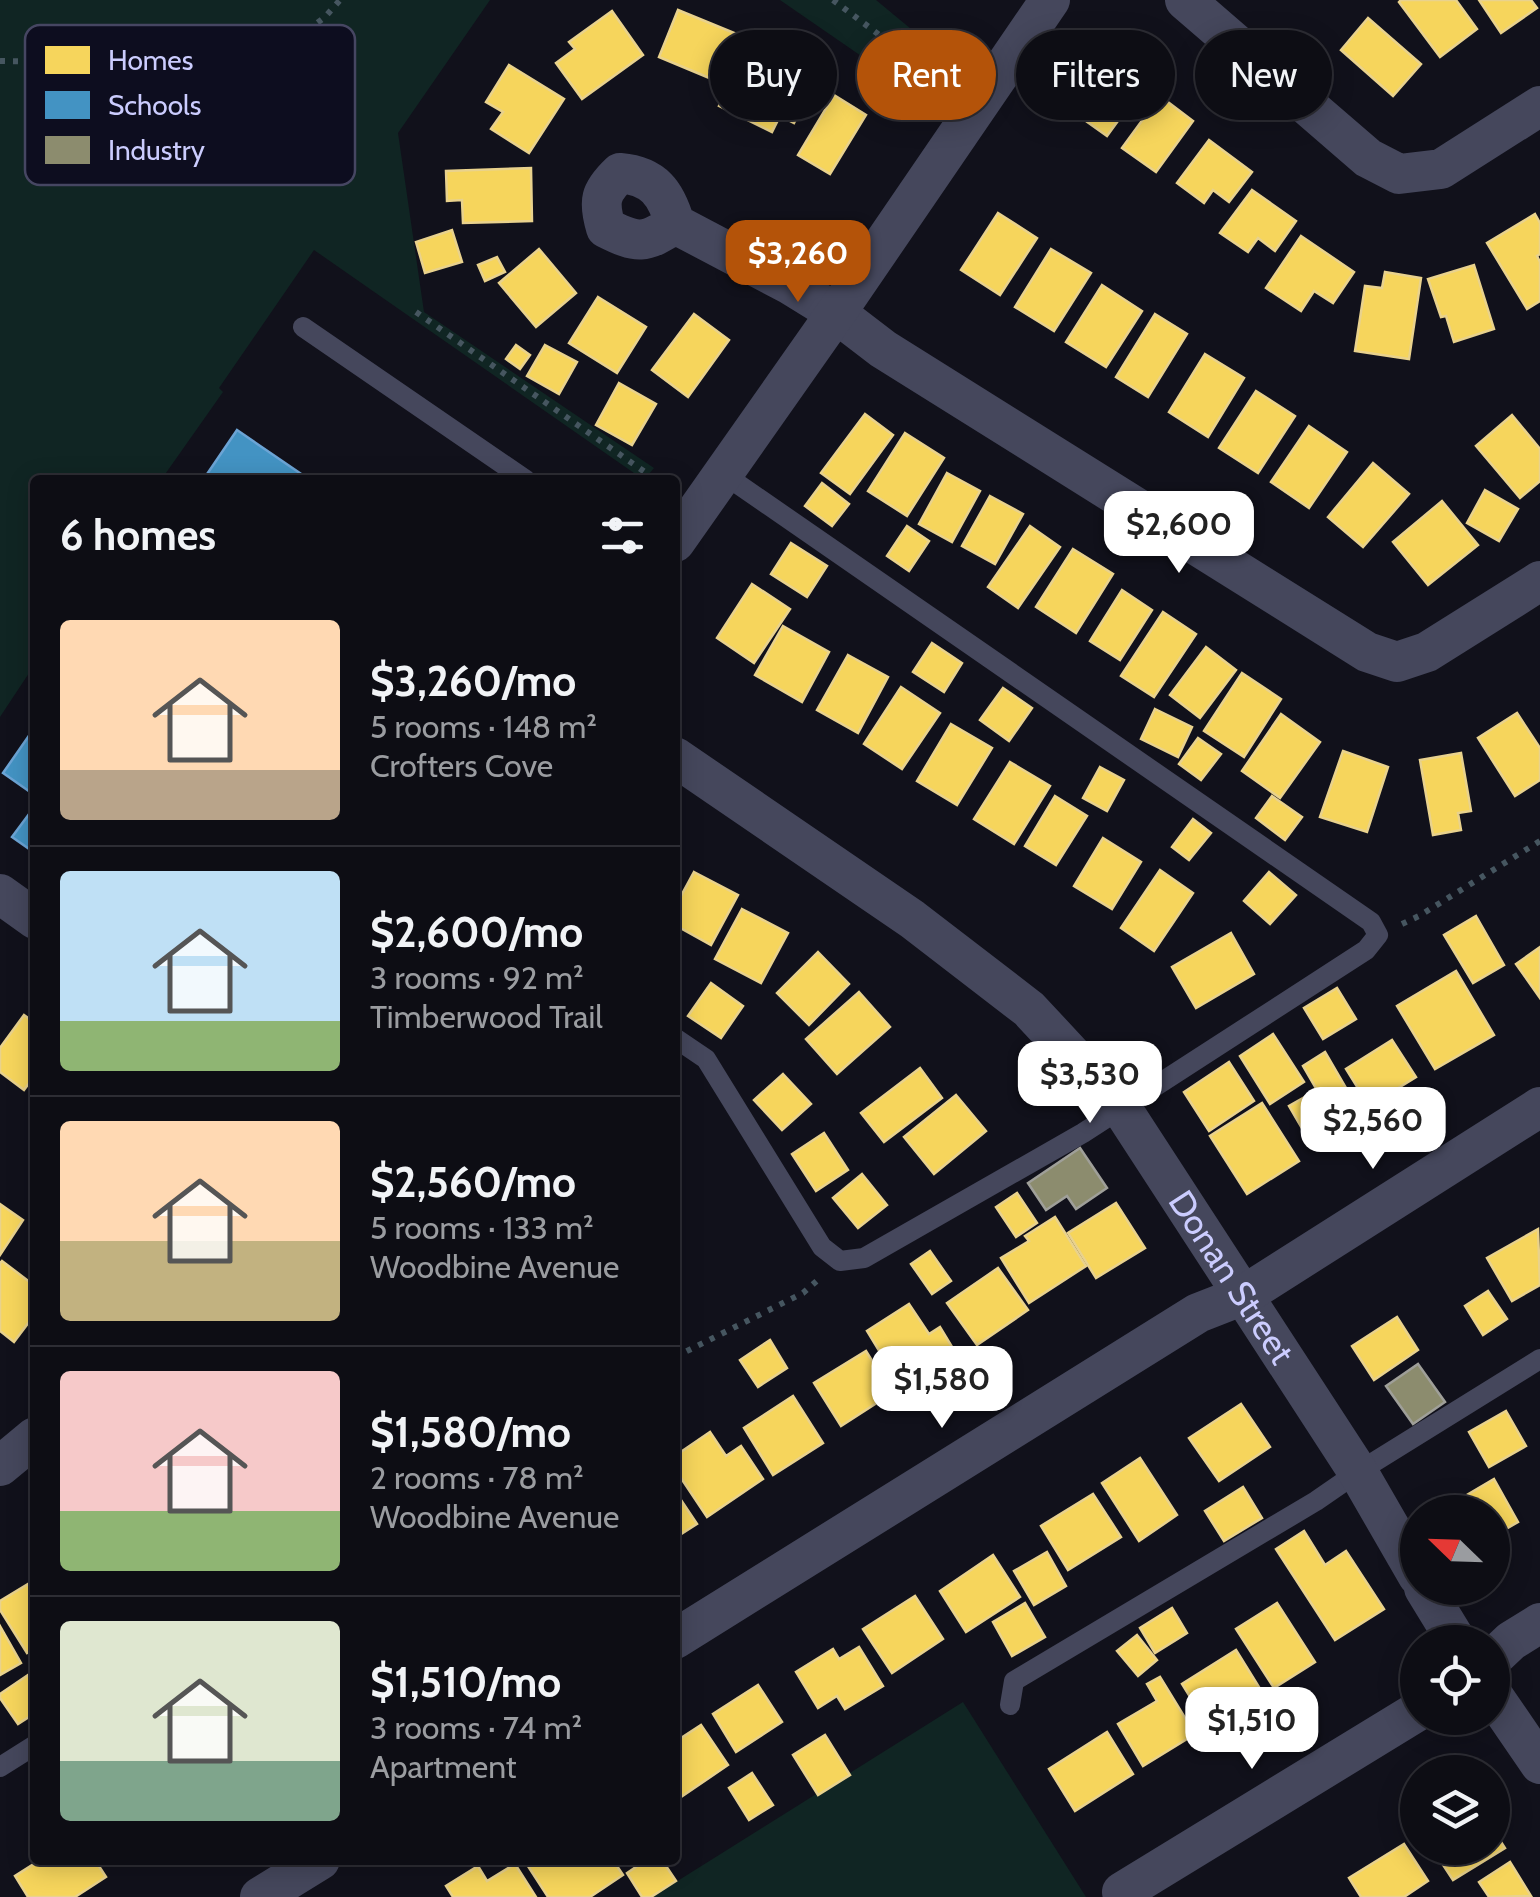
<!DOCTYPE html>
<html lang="en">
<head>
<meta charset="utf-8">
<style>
  :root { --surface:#0d0d14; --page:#16161d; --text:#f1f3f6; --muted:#9a9ca0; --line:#2d2d34; --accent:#b45309 }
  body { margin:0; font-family:Cabin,sans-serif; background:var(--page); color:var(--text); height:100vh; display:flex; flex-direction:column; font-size:38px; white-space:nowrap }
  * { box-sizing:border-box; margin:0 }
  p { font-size:32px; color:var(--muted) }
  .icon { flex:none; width:55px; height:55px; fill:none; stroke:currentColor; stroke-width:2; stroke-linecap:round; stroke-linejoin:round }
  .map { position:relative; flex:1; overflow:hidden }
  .details { position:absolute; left:30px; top:475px; width:650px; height:1390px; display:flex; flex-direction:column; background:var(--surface); border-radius:10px; box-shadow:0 5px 25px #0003,0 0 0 2px var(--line) }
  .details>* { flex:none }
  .top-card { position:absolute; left:710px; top:30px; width:680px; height:90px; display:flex; gap:20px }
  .needle { width:65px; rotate:293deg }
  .tools { position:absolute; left:1400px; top:1495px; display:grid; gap:20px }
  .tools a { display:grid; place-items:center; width:110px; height:110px; border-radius:50%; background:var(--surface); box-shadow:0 5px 25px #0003,0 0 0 2px var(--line); font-size:50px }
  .price { position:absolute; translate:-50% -85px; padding:0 22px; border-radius:20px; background:#fff; color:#222; font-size:32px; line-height:65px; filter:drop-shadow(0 2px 5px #0008) }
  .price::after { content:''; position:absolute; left:50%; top:60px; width:30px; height:22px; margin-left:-15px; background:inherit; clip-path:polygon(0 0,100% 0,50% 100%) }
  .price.current { background:var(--accent); color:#fff }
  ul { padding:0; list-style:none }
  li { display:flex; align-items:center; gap:30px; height:250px; padding:0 30px }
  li+li { border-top:2px solid var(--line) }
  li span { display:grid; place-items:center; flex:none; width:280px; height:200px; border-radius:10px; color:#555 }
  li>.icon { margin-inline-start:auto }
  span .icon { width:120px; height:120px; fill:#fffc; stroke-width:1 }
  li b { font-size:42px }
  h2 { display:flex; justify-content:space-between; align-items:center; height:120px; padding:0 30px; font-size:42px }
  .tag { padding:0 35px; border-radius:45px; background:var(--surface); box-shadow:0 5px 25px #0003,0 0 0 2px var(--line); font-size:35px; line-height:90px }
  .tag.current { background:var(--accent); color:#fff }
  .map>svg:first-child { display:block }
</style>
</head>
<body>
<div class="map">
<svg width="1540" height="1897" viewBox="0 0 1540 1897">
  <rect width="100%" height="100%" fill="#11111b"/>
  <g fill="#102523">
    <path d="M0,0H490L398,133L424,312L654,468L644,480L314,250L219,388L223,392L161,480H35V664L0,717Z"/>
    <path d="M780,0H876L940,53L912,91Z"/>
    <path d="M963,1702L1086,1897H652Z"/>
  </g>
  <g fill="#f6d55c" stroke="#e9d28d" stroke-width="2.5">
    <path d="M1401,0H1456L1477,29L1440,57L1399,2Z"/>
    <path d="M1479,0H1531L1537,8L1501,33Z"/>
    <path d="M678,10L739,35L719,82L659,57Z"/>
    <path d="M612,11L643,55L582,99L556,63L575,49L569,42Z"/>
    <path d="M1368,18L1421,64L1393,96L1341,50Z"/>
    <path d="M1109,53L1147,81L1107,136L1069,109Z"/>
    <path d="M744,57L810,90L794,123L780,116L772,132L719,106Z"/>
    <path d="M509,65L564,99L529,153L491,129L503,112L486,102Z"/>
    <path d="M834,95L866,115L830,174L798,155Z"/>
    <path d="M1160,96L1193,121L1156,172L1122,148Z"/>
    <path d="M1209,140L1252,172L1229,202L1213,190L1204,203L1177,183Z"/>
    <path d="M531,168L532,221L463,223L462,200L447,201L446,171Z"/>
    <path d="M1252,190L1296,221L1275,251L1258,238L1248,252L1220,233Z"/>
    <path d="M998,213L1037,238L1000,295L961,270Z"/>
    <path d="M1535,214L1540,223V254L1537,256L1540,262V301L1527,309L1487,243Z"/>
    <path d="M452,230L462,262L425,273L416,242Z"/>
    <path d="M1301,236L1354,272L1333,303L1314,291L1301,311L1266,288Z"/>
    <path d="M539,249L576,293L536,327L499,283Z"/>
    <path d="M1051,249L1091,273L1054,331L1015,307Z"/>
    <path d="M497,257L505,272L485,281L478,265Z"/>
    <path d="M1474,265L1494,329L1454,342L1446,316L1441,317L1428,279Z"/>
    <path d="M1385,272L1421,278L1409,359L1355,351L1365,286L1382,288Z"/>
    <path d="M1102,285L1142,311L1106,367L1066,342Z"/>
    <path d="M598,297L646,327L617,373L569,343Z"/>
    <path d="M694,314L729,340L688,397L652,370Z"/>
    <path d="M1155,314L1187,334L1148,397L1116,377Z"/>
    <path d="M516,345L530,355L520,369L506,359Z"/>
    <path d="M545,345L577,362L559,394L527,376Z"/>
    <path d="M1205,354L1244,378L1208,437L1169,412Z"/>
    <path d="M619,383L656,404L632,445L596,425Z"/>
    <path d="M1256,391L1295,416L1258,473L1219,448Z"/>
    <path d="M865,414L893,435L850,494L821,473Z"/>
    <path d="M1512,415L1540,449V481L1520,498L1476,446Z"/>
    <path d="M1309,426L1347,452L1309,508L1271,482Z"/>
    <path d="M905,433L944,458L907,516L868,491Z"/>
    <path d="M1373,463L1409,494L1363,547L1328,517Z"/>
    <path d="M947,473L980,491L952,542L919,524Z"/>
    <path d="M822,483L849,504L832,526L805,506Z"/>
    <path d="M1485,490L1518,509L1499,541L1467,523Z"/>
    <path d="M990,496L1023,514L995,564L962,546Z"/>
    <path d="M1442,501L1478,545L1428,585L1393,542Z"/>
    <path d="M907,526L929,541L909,571L887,556Z"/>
    <path d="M1030,526L1060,547L1018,608L988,587Z"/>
    <path d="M791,543L827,566L807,597L771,574Z"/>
    <path d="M1073,549L1113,574L1076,633L1036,607Z"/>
    <path d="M752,584L790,609L754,663L717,638Z"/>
    <path d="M1122,590L1152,610L1120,660L1090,641Z"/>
    <path d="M1163,612L1196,634L1154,697L1121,676Z"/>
    <path d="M783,626L829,652L802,702L755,675Z"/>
    <path d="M932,643L962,663L944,692L913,672Z"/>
    <path d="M1206,647L1236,670L1200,718L1170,695Z"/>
    <path d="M848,655L888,677L858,733L817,710Z"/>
    <path d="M1242,673L1281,699L1244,757L1204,731Z"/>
    <path d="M901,687L940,713L902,769L864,744Z"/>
    <path d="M1003,688L1032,708L1009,741L980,720Z"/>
    <path d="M1155,709L1192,727L1178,757L1141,739Z"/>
    <path d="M1517,713L1540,748V780L1515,796L1478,738Z"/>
    <path d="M1281,714L1320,742L1280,798L1242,771Z"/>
    <path d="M951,724L992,748L957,805L917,781Z"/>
    <path d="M1198,738L1221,754L1201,780L1179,764Z"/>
    <path d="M1343,751L1388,767L1367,832L1320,817Z"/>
    <path d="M1461,753L1471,811L1458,813L1461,830L1433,835L1420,760Z"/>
    <path d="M1010,762L1050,786L1014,844L974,819Z"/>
    <path d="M1100,767L1124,780L1107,811L1083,798Z"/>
    <path d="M1055,796L1087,816L1056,865L1025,846Z"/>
    <path d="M1272,796L1302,817L1285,840L1256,818Z"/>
    <path d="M1193,819L1211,833L1189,860L1172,847Z"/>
    <path d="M1103,838L1141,862L1112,909L1074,886Z"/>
    <path d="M1160,870L1193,893L1154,951L1121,928Z"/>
    <path d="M694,872L738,895L711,945L675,925V907Z"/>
    <path d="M1269,872L1296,895L1270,924L1244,901Z"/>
    <path d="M742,909L788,933L761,983L715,959Z"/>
    <path d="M1476,916L1504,965L1473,983L1444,935Z"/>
    <path d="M1231,933L1254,974L1196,1008L1172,967Z"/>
    <path d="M1540,947V998L1516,964Z"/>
    <path d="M818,952L849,984L809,1025L777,993Z"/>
    <path d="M1456,971L1494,1035L1435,1069L1397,1006Z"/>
    <path d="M711,983L743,1006L721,1038L688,1016Z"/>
    <path d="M1337,988L1356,1019L1323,1039L1304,1008Z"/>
    <path d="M859,992L890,1027L837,1074L806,1039Z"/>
    <path d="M24,1015L35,1023V1075L24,1090L0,1072V1048Z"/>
    <path d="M1273,1034L1304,1082L1270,1104L1240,1056Z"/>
    <path d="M1392,1040L1416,1077L1369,1106L1346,1069Z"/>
    <path d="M1325,1052L1360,1112L1310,1142L1289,1106L1317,1090L1303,1066Z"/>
    <path d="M1229,1062L1254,1101L1209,1131L1184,1092Z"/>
    <path d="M920,1068L942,1098L884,1142L861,1113Z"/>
    <path d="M783,1074L811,1104L782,1130L754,1100Z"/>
    <path d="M956,1095L986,1131L934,1174L904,1137Z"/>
    <path d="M1262,1103L1299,1161L1247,1194L1210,1136Z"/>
    <path d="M824,1133L848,1170L816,1191L792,1154Z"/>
    <path d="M862,1174L887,1205L858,1228L833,1198Z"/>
    <path d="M1017,1193L1037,1223L1016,1237L996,1207Z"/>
    <path d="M1116,1203L1145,1248L1096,1278L1068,1233Z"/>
    <path d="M0,1204L23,1220L0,1255Z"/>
    <path d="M1055,1217L1086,1266L1029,1303L1001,1258L1029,1241L1025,1236Z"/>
    <path d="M1538,1229L1540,1285L1512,1301L1487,1258Z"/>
    <path d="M930,1251L951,1281L932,1294L911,1264Z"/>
    <path d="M2,1261L35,1286V1314L14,1342L0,1331V1263Z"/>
    <path d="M998,1268L1028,1310L977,1345L947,1303Z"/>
    <path d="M1488,1291L1507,1319L1483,1335L1465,1306Z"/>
    <path d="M909,1304L929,1334L940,1327L957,1355L903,1390L867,1331Z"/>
    <path d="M1397,1317L1418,1350L1374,1380L1352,1346Z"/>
    <path d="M770,1340L787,1368L758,1387L740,1360Z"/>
    <path d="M866,1351L892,1393L841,1426L814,1383Z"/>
    <path d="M793,1396L823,1443L773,1475L744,1428Z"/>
    <path d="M1241,1404L1270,1447L1219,1481L1189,1438Z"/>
    <path d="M1506,1411L1526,1446L1489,1467L1469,1432Z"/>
    <path d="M710,1432L726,1456L741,1446L763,1479L707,1517L675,1469V1456Z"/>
    <path d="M1140,1458L1177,1515L1139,1541L1102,1483Z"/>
    <path d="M1494,1479L1518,1522L1492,1537V1512H1438Z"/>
    <path d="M1243,1487L1262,1518L1224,1541L1205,1511Z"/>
    <path d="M675,1491L697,1524L675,1538Z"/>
    <path d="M1093,1494L1121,1537L1068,1570L1041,1526Z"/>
    <path d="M1304,1531L1325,1565L1346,1551L1384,1609L1335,1640L1276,1549Z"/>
    <path d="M1047,1552L1066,1586L1034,1605L1014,1571Z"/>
    <path d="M993,1555L1020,1597L966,1632L940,1591Z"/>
    <path d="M28,1584L35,1596V1648L27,1653L0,1610V1601Z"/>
    <path d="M915,1596L943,1639L892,1673L863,1629Z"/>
    <path d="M1025,1603L1045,1637L1012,1656L993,1622Z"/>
    <path d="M1277,1603L1315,1662L1274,1688L1236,1629Z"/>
    <path d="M1172,1608L1187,1633L1155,1653L1140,1628Z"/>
    <path d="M0,1626L21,1663L0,1675Z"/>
    <path d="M1137,1635L1157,1660L1138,1676L1117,1651Z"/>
    <path d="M859,1647L883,1686L845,1709L837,1696L818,1708L796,1672L833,1649L839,1659Z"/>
    <path d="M1236,1650L1259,1687L1205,1721L1182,1684Z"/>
    <path d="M31,1673L35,1679V1713L18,1724L0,1698V1694Z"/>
    <path d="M1160,1677L1195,1734L1143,1766L1118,1724L1157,1701L1147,1684Z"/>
    <path d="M758,1685L782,1722L736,1752L713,1714Z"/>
    <path d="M701,1725L728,1765L681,1797L675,1788V1742Z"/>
    <path d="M1107,1732L1133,1774L1075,1811L1049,1769Z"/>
    <path d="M825,1735L850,1775L818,1795L793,1755Z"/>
    <path d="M752,1773L773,1805L749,1820L729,1788Z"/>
    <path d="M1492,1828L1505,1848L1453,1880L1432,1848H1492Z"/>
    <path d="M1404,1844L1428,1881L1404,1897H1361L1349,1878Z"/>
    <path d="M40,1860H95L106,1877L75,1897H28L15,1876Z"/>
    <path d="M524,1860H613L623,1875L590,1897H548Z"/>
    <path d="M646,1860H662L676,1881L651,1897H642L627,1873Z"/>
    <path d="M1510,1862L1531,1896L1489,1897L1479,1882Z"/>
    <path d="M515,1864L536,1897H453L446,1886L478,1866L487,1881Z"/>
  </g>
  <g fill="#4393c3" stroke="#6ca4d5" stroke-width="2.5">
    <path d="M237,430L310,480H203Z"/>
    <path d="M35,727V804L33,794L3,773Z"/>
    <path d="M35,806V853L12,837Z"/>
  </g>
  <g fill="#8c8c6e" stroke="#9f9f99" stroke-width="2.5">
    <path d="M1080,1148L1107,1188L1076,1209L1067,1196L1046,1210L1028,1183Z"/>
    <path d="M1418,1364L1445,1402L1413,1424L1386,1386Z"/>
  </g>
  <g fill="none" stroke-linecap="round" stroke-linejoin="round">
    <g stroke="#465660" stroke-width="6" stroke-dasharray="5 8" stroke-linecap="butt">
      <path d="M833,0L931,74"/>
      <path d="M0,61L126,63L182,59L296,39L325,17L340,0"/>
      <path d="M416,312L652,477"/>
      <path d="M1402,924L1419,916L1540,841"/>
      <path d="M675,1357L803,1293L820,1278"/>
    </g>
    <g stroke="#45475c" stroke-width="20">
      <path d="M303,327L526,480"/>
      <path d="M675,1038L706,1059L822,1247L840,1261L864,1258L1083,1133L1366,950L1378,935L1371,922L722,473"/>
      <path d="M1010,1705L1014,1681L1316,1501L1358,1472L1540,1359"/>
      <path d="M0,1767L35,1745"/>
    </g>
    <g stroke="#45475c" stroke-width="40">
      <path d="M1185,0L1368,158L1399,174L1441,169L1540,106"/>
      <path d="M675,224C666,193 654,176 620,173C600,192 598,201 606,228C638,244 644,244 675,224L789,284L836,313L883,349L1367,652L1397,662L1427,652L1540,581"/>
      <path d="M675,542L836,313L1050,0"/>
      <path id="s1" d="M675,757L912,919L1029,1009L1122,1109L1358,1472L1418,1576"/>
      <path d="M0,894L35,919"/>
      <path d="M0,1466L35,1437"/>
      <path d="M1424,1588L1457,1642"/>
      <path d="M675,1639L1198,1313L1244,1295L1540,1107"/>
      <path d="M1492,1659L1511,1641L1540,1623"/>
      <path d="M1492,1694L1540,1764"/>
      <path d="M1122,1892L1418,1711"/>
      <path d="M260,1897L320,1860"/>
    </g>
  </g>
  <g text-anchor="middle" stroke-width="10" stroke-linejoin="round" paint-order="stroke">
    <g font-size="35" fill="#cbccfe" stroke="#0d0d1f">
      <text dy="12" stroke="none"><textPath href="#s1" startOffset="772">Donan Street</textPath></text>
    </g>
  </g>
  <rect x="25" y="25" width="330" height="160" rx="15" fill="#0d0d1f" stroke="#464662" stroke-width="2.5"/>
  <rect x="45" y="46" width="45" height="28" fill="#f6d55c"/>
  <rect x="45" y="91" width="45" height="28" fill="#4393c3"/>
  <rect x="45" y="136" width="45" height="28" fill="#8c8c6e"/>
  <g font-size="28" fill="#cbccfe">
    <text x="108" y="70">Homes</text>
    <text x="108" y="115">Schools</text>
    <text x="108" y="160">Industry</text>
  </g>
</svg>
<div class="tools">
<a><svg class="needle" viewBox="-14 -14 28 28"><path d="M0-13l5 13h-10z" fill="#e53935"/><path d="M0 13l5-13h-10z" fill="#9a9ca0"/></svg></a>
<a><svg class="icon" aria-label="locate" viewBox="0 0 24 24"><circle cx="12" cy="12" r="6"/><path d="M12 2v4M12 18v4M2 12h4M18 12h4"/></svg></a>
<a><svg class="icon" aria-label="layers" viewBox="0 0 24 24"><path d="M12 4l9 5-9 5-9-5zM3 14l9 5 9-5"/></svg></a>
</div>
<b class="price current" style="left:798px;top:305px">$3,260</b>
<b class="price" style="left:1179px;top:576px">$2,600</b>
<b class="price" style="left:1090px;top:1126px">$3,530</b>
<b class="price" style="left:1373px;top:1172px">$2,560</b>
<b class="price" style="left:942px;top:1431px">$1,580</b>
<b class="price" style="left:1252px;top:1772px">$1,510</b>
<div class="top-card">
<a class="tag">Buy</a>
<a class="tag current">Rent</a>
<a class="tag">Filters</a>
<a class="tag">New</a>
</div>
<section class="details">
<h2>6 homes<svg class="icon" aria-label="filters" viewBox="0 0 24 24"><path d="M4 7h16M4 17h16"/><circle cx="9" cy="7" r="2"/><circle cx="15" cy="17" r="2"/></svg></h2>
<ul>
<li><span style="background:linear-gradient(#ffd9b3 75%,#b9a48a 0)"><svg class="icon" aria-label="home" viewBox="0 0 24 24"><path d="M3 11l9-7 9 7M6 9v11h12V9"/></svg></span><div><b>$3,260/mo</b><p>5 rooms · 148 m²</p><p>Crofters Cove</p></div></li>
<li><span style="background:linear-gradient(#bfe0f5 75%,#8fb573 0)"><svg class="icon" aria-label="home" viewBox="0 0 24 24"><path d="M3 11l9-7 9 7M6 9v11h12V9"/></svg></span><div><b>$2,600/mo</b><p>3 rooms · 92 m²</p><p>Timberwood Trail</p></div></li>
<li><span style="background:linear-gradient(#ffd9b3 60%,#c2b280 0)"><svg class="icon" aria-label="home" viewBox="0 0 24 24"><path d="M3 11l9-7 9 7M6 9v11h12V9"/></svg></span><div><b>$2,560/mo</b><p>5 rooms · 133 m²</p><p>Woodbine Avenue</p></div></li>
<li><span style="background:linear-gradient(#f6c9c9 70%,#8fb573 0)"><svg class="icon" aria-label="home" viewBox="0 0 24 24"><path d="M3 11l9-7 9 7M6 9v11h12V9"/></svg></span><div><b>$1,580/mo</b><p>2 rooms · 78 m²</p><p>Woodbine Avenue</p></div></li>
<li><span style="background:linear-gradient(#dfe7d0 70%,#7fa58c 0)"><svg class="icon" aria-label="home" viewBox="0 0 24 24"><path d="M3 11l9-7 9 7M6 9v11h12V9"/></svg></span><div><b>$1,510/mo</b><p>3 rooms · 74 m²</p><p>Apartment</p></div></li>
</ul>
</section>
</div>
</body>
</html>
